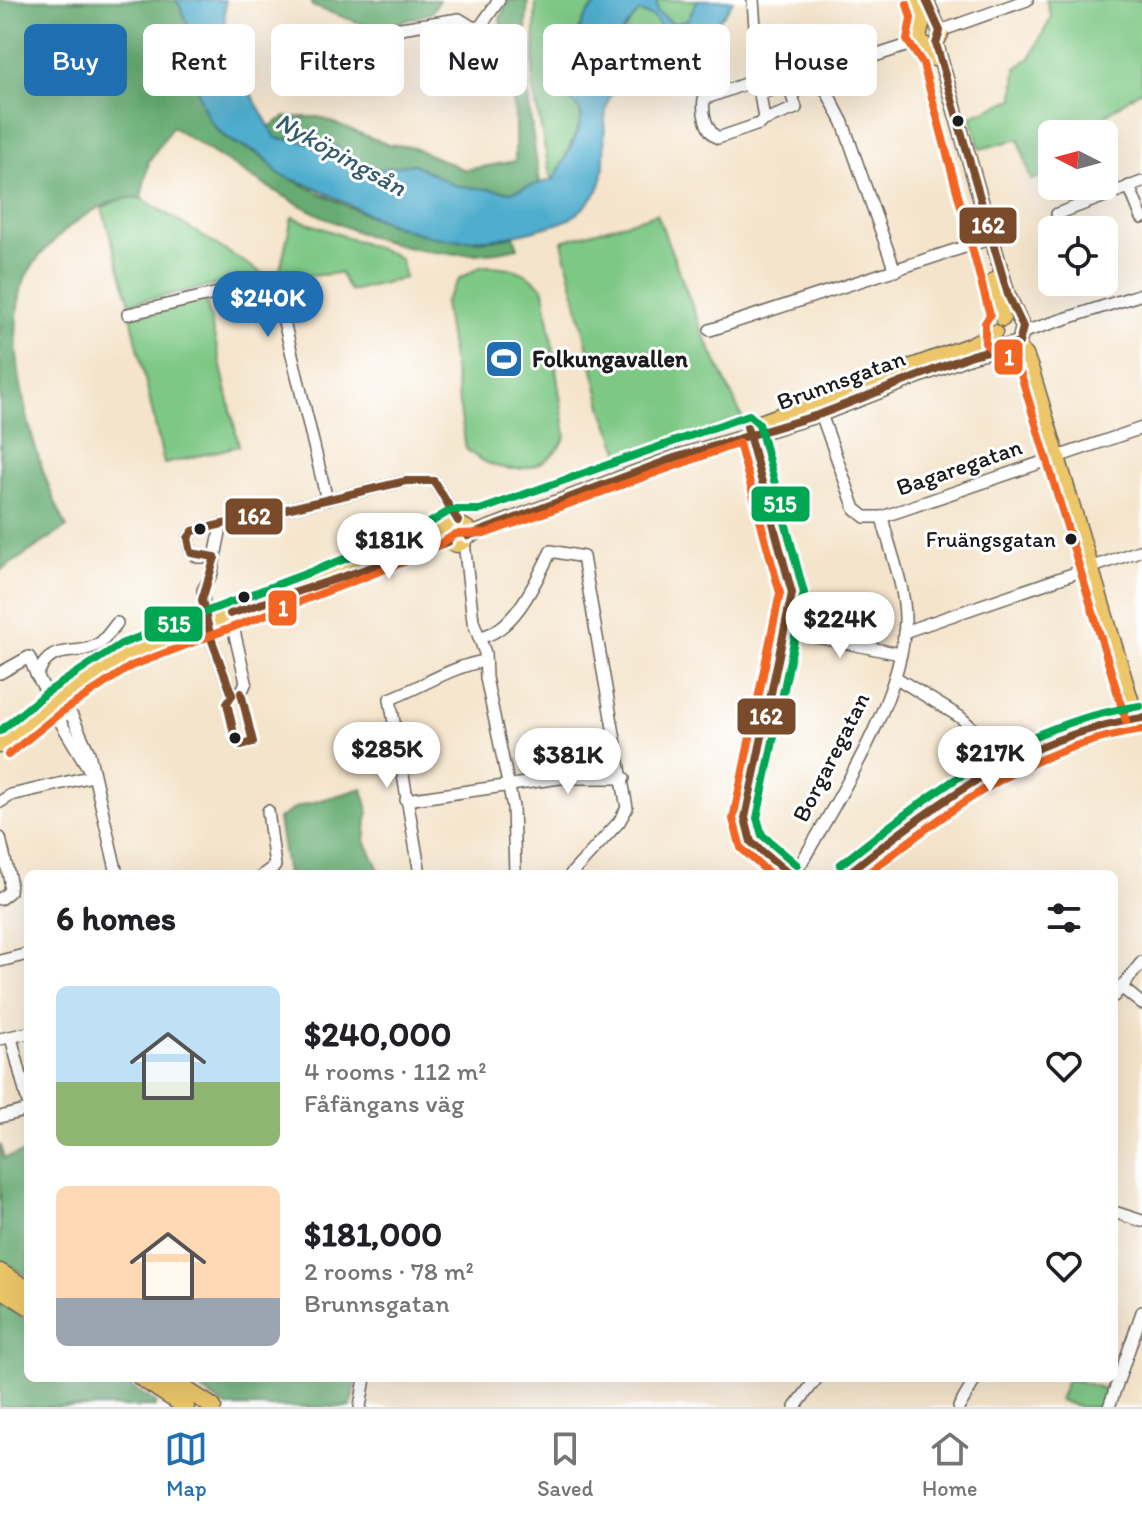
<!DOCTYPE html>
<html lang="en">
<head>
<meta charset="utf-8">
<style>
  :root { --surface:#fff; --page:#f6f6f6; --text:#202124; --muted:#757577; --line:#e0e0e0; --accent:#1f6fb2 }
  body { margin:0; font-family:Itim,sans-serif; background:var(--page); color:var(--text); height:100vh; display:flex; flex-direction:column; font-size:30px; white-space:nowrap }
  * { box-sizing:border-box; margin:0 }
  p { font-size:26px; color:var(--muted) }
  .icon { flex:none; width:44px; height:44px; fill:none; stroke:currentColor; stroke-width:2; stroke-linecap:round; stroke-linejoin:round }
  .map { position:relative; flex:1; overflow:hidden }
  .sheet { position:absolute; left:24px; top:870px; width:1094px; height:512px; display:flex; flex-direction:column; background:var(--surface); border-radius:12px; box-shadow:0 8px 32px #0002 }
  .sheet>* { flex:none }
  .hud { position:absolute; left:24px; top:24px; width:1094px; height:72px; display:flex; gap:16px }
  .needle { width:52px; rotate:276deg }
  .tools { position:absolute; left:1038px; top:120px; display:grid; gap:16px }
  .tools a { display:grid; place-items:center; width:80px; height:80px; border-radius:12px; background:var(--surface); box-shadow:0 8px 32px #0002; font-size:40px }
  .price { position:absolute; translate:-50% -68px; padding:0 18px; border-radius:28px; background:#fff; color:#222; font-size:26px; line-height:52px; filter:drop-shadow(0 2px 4px #0008) }
  .price::after { content:''; position:absolute; left:50%; top:48px; width:24px; height:18px; margin-left:-12px; background:inherit; clip-path:polygon(0 0,100% 0,50% 100%) }
  .price.selected { background:var(--accent); color:#fff }
  ul { padding:0; list-style:none }
  li { display:flex; align-items:center; gap:24px; height:200px; padding:0 32px }
  li span { display:grid; place-items:center; flex:none; width:224px; height:160px; border-radius:12px; color:#555 }
  li>.icon { margin-inline-start:auto }
  span .icon { width:96px; height:96px; fill:#fffc; stroke-width:1 }
  li b { font-size:34px }
  h2 { display:flex; justify-content:space-between; align-items:center; height:96px; padding:0 32px; font-size:34px }
  .chip { padding:0 28px; border-radius:12px; background:var(--surface); box-shadow:0 8px 32px #0002; font-size:28px; line-height:72px }
  .chip.selected { background:var(--accent); color:#fff }
  .tabs { display:flex; justify-content:space-around; align-items:center; height:112px; border-top:2px solid var(--line); background:var(--surface); font-size:22px; color:var(--muted) }
  .tabs a { display:grid; justify-items:center; gap:4px }
  .tabs .selected { color:var(--accent) }
  .map>svg:first-child { display:block }
</style>
</head>
<body>
<div class="map">
<svg width="1142" height="1407" viewBox="0 0 1142 1407">
  <rect width="100%" height="100%" fill="#fff"/>
  <filter id="ink" filterUnits="userSpaceOnUse"><feTurbulence type="fractalNoise" baseFrequency=".0125" numOctaves="2"/><feDisplacementMap in="SourceGraphic" scale="16" xChannelSelector="R" yChannelSelector="G"/><feConvolveMatrix kernelMatrix="1 2 1 2 8 2 1 2 1" color-interpolation-filters="sRGB"/></filter>
  <filter id="wash" filterUnits="userSpaceOnUse"><feTurbulence type="fractalNoise" baseFrequency=".006" numOctaves="4" result="noise"/><feDisplacementMap in="SourceGraphic" scale="32" xChannelSelector="R" yChannelSelector="G"/><feGaussianBlur stdDeviation="1.8" result="paint"/><feColorMatrix in="noise" values="0 0 0 0 0 0 0 0 0 0 0 0 0 0 0 0 0 1.4 0 .05"/><feComposite in="paint" operator="in"/></filter>
  <g filter="url(#wash)">
    <rect width="100%" height="100%" fill="#f4e4cb"/>
    <g fill="#7ec885" stroke="#4d7250" stroke-width="2">
      <path d="M536,0H606C576,21 571,65 570,100L580,110L581,121L555,179L550,176L533,86Z"/>
      <path d="M657,0H697L688,20L674,24L657,11Z"/>
      <path d="M1046,0H1142V89L1106,115L1091,134H1052V186H1089L1090,190L1055,201L1047,175L1031,180L1019,139L980,149L971,116L1014,99L1016,68L1030,58L1051,18Z"/>
      <path d="M639,12L654,17L664,31L653,46L621,60L619,36Z"/>
      <path d="M125,196L141,198L265,275L130,303L102,208Z"/>
      <path d="M657,214L701,329L742,417L624,463L603,410L562,241Z"/>
      <path d="M292,217L392,254L400,259L405,278L350,291L340,273L278,279Z"/>
      <path d="M482,266C509,266 527,269 544,290L566,436C546,477 498,478 466,449L444,303L460,278Z"/>
      <path d="M206,300L239,446L164,464L131,316Z"/>
      <path d="M1068,1378L1108,1390L1102,1407H1079L1059,1400Z"/>
    </g>
    <g fill="#66ac72" stroke="#416447" stroke-width="2">
      <path d="M0,0H176C203,38 187,86 214,126C226,143 243,146 260,155C269,160 274,170 283,175C355,209 431,256 514,236L518,248C389,278 276,191 172,127L149,161L141,198C117,195 88,212 69,227C52,242 36,257 25,278C0,345 35,466 67,527L0,571Z"/>
      <path d="M311,0H439L431,13L377,29L312,6Z"/>
      <path d="M508,0H528C521,63 530,121 540,183L511,192L453,185L414,164L359,173L337,147L276,138L269,127L285,117H319L387,144L412,147L465,170L515,161V115L500,19Z"/>
      <path d="M363,788L368,811L365,841L381,874H287L278,819L297,807Z"/>
      <path d="M0,1144L4,1158L28,1152V1277L0,1259Z"/>
      <path d="M0,1303L28,1321V1378H117L155,1402V1407H0Z"/>
      <path d="M183,1378H356L351,1407H227Z"/>
    </g>
    <path fill="#4fadcd" stroke="#366474" stroke-width="2" fill-rule="evenodd" d="M176,0H225V27L237,69L276,138L337,146L359,172L414,164L453,185L511,192L554,179C561,166 587,123 580,110C578,106 573,103 570,100C571,72 571,10 607,0C621,0 642,0 657,0V11L674,24L688,20L697,0H733C717,39 664,42 634,65C626,71 618,84 612,93C597,116 612,172 596,193C575,222 563,223 531,231C440,256 392,226 314,187C303,182 290,180 280,174C273,170 270,161 263,156C247,145 233,146 217,129C184,93 203,39 176,0ZM639,12L654,17L664,32L653,46L621,60L619,36Z"/>
  </g>
  <g filter="url(#ink)">
    <g fill="none" stroke-linecap="round" stroke-linejoin="round">
      <defs>
        <g id="minor">
          <path d="M753,0L755,27L785,54L798,75L826,90L843,123L895,271"/>
          <path d="M940,31L1027,0"/>
          <path d="M330,69L394,29L459,19L472,27H480L499,0"/>
          <path d="M819,87L831,70L921,41"/>
          <path d="M760,94L750,82L704,99C702,113 706,131 718,138L759,124L764,119L760,94L802,78"/>
          <path d="M762,121L796,108L788,83"/>
          <path d="M1129,186L1142,218"/>
          <path d="M1057,214L1142,182"/>
          <path d="M128,314L274,280L327,500"/>
          <path d="M710,330L992,238"/>
          <path d="M1024,332L1142,294"/>
          <path d="M823,408L821,414L855,509L865,517H882L1142,428"/>
          <path d="M747,427L792,593L745,818L751,842L789,874"/>
          <path d="M464,542L473,621L485,653L486,678L513,807L515,874"/>
          <path d="M215,557H198L191,553L188,538L193,531L406,481H434L458,521"/>
          <path d="M204,610L203,590L212,573L221,527"/>
          <path d="M230,614L246,682L241,693"/>
          <path d="M787,631L900,654"/>
          <path d="M904,632L1142,550"/>
          <path d="M479,637C514,633 537,579 551,551L583,557L627,808L619,822L571,874"/>
          <path d="M211,638L232,695"/>
          <path d="M0,673L29,657L37,676"/>
          <path d="M895,677L960,717L1010,762"/>
          <path d="M53,703L37,676C51,640 76,659 100,643C106,638 112,629 117,623"/>
          <path d="M93,776L61,723L59,711L72,716L89,753L117,874"/>
          <path d="M406,800L560,778H624"/>
          <path d="M0,802L11,795L93,776"/>
          <path d="M0,838L10,881L9,892L0,899"/>
          <path d="M264,874L275,866L268,811"/>
          <path d="M420,874L390,699C422,687 452,666 485,661"/>
          <path d="M795,874C833,807 906,695 905,618C905,586 889,548 882,517"/>
          <path d="M847,874C912,823 981,768 1059,736C1082,727 1112,724 1137,718"/>
          <path d="M0,961L28,954"/>
          <path d="M1121,987L1142,1004"/>
          <path d="M1114,996L1142,962"/>
          <path d="M11,1037L28,1103"/>
          <path d="M0,1039L28,1033"/>
          <path d="M0,1117L28,1110"/>
          <path d="M1114,1212L1142,1221"/>
          <path d="M360,1407L365,1378"/>
          <path d="M795,1407L817,1378"/>
          <path d="M959,1407L976,1378"/>
          <path d="M1109,1407L1142,1312"/>
        </g>
        <g id="major">
          <path d="M918,0L924,18L919,37L934,59"/>
          <path d="M927,2L941,34L936,44"/>
          <path d="M994,280L1003,319"/>
          <path d="M1015,345L1026,355L1032,371L1133,706L1137,718H1142"/>
          <path d="M760,422L969,345L995,332"/>
          <path d="M468,536L674,458L821,414L972,355L1019,343L1023,327L1008,295L936,44"/>
          <path d="M39,725L77,697"/>
          <path d="M0,746L53,703L126,655L418,544C430,537 441,528 454,521L467,528L465,541L457,545L448,542L445,533L447,525"/>
        </g>
        <g id="highway">
          <path d="M0,1272L28,1289"/>
          <path d="M0,1288L28,1306"/>
          <path d="M141,1378L186,1407"/>
          <path d="M168,1378L213,1407"/>
        </g>
      </defs>
      <use href="#minor" stroke="#686259" stroke-width="14"/>
      <use href="#major" stroke="#686259" stroke-width="17"/>
      <use href="#highway" stroke="#686259" stroke-width="19"/>
      <use href="#minor" stroke="#fff" stroke-width="11"/>
      <use href="#major" stroke="#ecc669" stroke-width="14"/>
      <use href="#highway" stroke="#ecc669" stroke-width="16"/>
      <defs>
        <g id="bus-1">
          <path d="M747,427L792,593L745,818L751,842L789,874"/>
          <path d="M468,536L674,458L821,414L972,355L1019,343L1023,327L1008,295L936,44L940,31L926,0"/>
          <path d="M215,557L191,553L188,538L193,531L406,481H434L458,521"/>
          <path d="M215,557L202,600L211,638L232,695"/>
          <path d="M230,614L448,542"/>
          <path d="M232,695L227,703L235,738L241,745L253,742L241,693"/>
          <path d="M847,874C941,801 1021,736 1142,718"/>
        </g>
        <g id="bus-2">
          <path d="M907,4L911,18L907,40L923,64L990,315L985,323V343L999,356L1010,357L1021,375L1126,721"/>
          <path d="M8,755L60,713L131,666L422,555L456,534L487,533L739,443L780,593L733,819L741,848L770,874"/>
          <path d="M867,874C953,807 1031,746 1142,730"/>
        </g>
        <g id="bus-3">
          <path d="M0,731L46,693L121,644L413,533L451,510H480L749,415L759,424L804,593L757,818L762,835L797,865"/>
          <path d="M840,865C936,790 1017,724 1140,706"/>
        </g>
      </defs>
      <use href="#bus-1" stroke="#fff" stroke-width="14"/>
      <use href="#bus-2" stroke="#fff" stroke-width="14"/>
      <use href="#bus-3" stroke="#fff" stroke-width="14"/>
      <use href="#bus-1" stroke="#7a4b2a" stroke-width="8"/>
      <use href="#bus-2" stroke="#f26522" stroke-width="8"/>
      <use href="#bus-3" stroke="#00a651" stroke-width="8"/>
    </g>
  </g>
  <defs>
    <symbol id="stadium-square" viewBox="-11 -11 22 22"><rect x="-9" y="-9" width="18" height="18" rx="4" fill="#1f6fb2" stroke="#fff"/><path d="M0-5a6.5 5 0 1 0 0 10a6.5 5 0 1 0 0-10ZM-3.5-1.8h7v3.6h-7Z" fill="#fff"/></symbol>
  </defs>
  <g fill-rule="evenodd">
    <use href="#stadium-square" x="482" y="337" width="44" height="44"/>
  </g>
  <g fill="#1c1c1c" stroke="#fff" stroke-width="3">
    <circle cx="958" cy="121" r="7"/>
    <circle cx="200" cy="529" r="7"/>
    <circle cx="1071" cy="539" r="7"/>
    <circle cx="244" cy="597" r="7"/>
    <circle cx="235" cy="738" r="7"/>
  </g>
  <g text-anchor="middle" stroke-width="6" stroke-linejoin="round" paint-order="stroke">
    <g font-size="22" fill="#1c1c1c" stroke="#fff" text-anchor="end">
      <text x="1056" y="547">Fruängsgatan</text>
    </g>
    <g font-size="24" font-weight="bold" fill="#1c1c1c" stroke="#fff" text-anchor="start">
      <text x="532" y="367">Folkungavallen</text>
    </g>
    <g font-size="24" fill="#1c1c1c" stroke="#fff">
      <text transform="translate(841 380) rotate(-20)" y="8">Brunnsgatan</text>
      <text transform="translate(959 467) rotate(-19)" y="8">Bagaregatan</text>
      <text transform="translate(831 757) rotate(-63)" y="8">Borgaregatan</text>
    </g>
    <g font-size="26" font-style="italic" fill="#335d6c" stroke="#fff">
      <text transform="translate(341 154) rotate(29)" y="9">Nyköpingsån</text>
    </g>
  </g>
  <g stroke="#fff" stroke-width="3">
    <rect x="958" y="206" width="60" height="39" rx="8" fill="#7a4b2a"/>
    <rect x="993" y="338" width="31" height="38" rx="8" fill="#f26522"/>
    <rect x="750" y="485" width="61" height="38" rx="8" fill="#00a651"/>
    <rect x="224" y="497" width="60" height="39" rx="8" fill="#7a4b2a"/>
    <rect x="267" y="589" width="31" height="38" rx="8" fill="#f26522"/>
    <rect x="143" y="605" width="61" height="38" rx="8" fill="#00a651"/>
    <rect x="736" y="697" width="61" height="39" rx="8" fill="#7a4b2a"/>
  </g>
  <g font-size="22" text-anchor="middle" font-weight="bold" fill="#fff">
    <text x="988" y="233">162</text>
    <text x="1009" y="365">1</text>
    <text x="780" y="512">515</text>
    <text x="254" y="524">162</text>
    <text x="283" y="616">1</text>
    <text x="174" y="632">515</text>
    <text x="766" y="724">162</text>
  </g>
</svg>
<div class="tools">
<a><svg class="needle" viewBox="-14 -14 28 28"><path d="M0-13l5 13h-10z" fill="#e53935"/><path d="M0 13l5-13h-10z" fill="#757577"/></svg></a>
<a><svg class="icon" aria-label="locate" viewBox="0 0 24 24"><circle cx="12" cy="12" r="6"/><path d="M12 2v4M12 18v4M2 12h4M18 12h4"/></svg></a>
</div>
<b class="price selected" style="left:268px;top:339px">$240K</b>
<b class="price" style="left:389px;top:581px">$181K</b>
<b class="price" style="left:840px;top:660px">$224K</b>
<b class="price" style="left:387px;top:790px">$285K</b>
<b class="price" style="left:990px;top:794px">$217K</b>
<b class="price" style="left:568px;top:796px">$381K</b>
<div class="hud">
<a class="chip selected">Buy</a>
<a class="chip">Rent</a>
<a class="chip">Filters</a>
<a class="chip">New</a>
<a class="chip">Apartment</a>
<a class="chip">House</a>
</div>
<section class="sheet">
<h2>6 homes<svg class="icon" aria-label="filters" viewBox="0 0 24 24"><path d="M4 7h16M4 17h16"/><circle cx="9" cy="7" r="2"/><circle cx="15" cy="17" r="2"/></svg></h2>
<ul>
<li><span style="background:linear-gradient(#bfe0f5 60%,#8fb573 0)"><svg class="icon" aria-label="home" viewBox="0 0 24 24"><path d="M3 11l9-7 9 7M6 9v11h12V9"/></svg></span><div><b>$240,000</b><p>4 rooms · 112 m²</p><p>Fåfängans väg</p></div><svg class="icon" aria-label="heart" viewBox="0 0 24 24"><path d="M12 20l-8-8c-3-5 5-10 8-4 3-6 11-1 8 4z"/></svg></li>
<li><span style="background:linear-gradient(#ffd9b3 70%,#9aa5b1 0)"><svg class="icon" aria-label="home" viewBox="0 0 24 24"><path d="M3 11l9-7 9 7M6 9v11h12V9"/></svg></span><div><b>$181,000</b><p>2 rooms · 78 m²</p><p>Brunnsgatan</p></div><svg class="icon" aria-label="heart" viewBox="0 0 24 24"><path d="M12 20l-8-8c-3-5 5-10 8-4 3-6 11-1 8 4z"/></svg></li>
</ul>
</section>
</div>
<nav class="tabs">
<a class="selected"><svg class="icon" aria-label="map" viewBox="0 0 24 24"><path d="M3 6l6-2 6 2 6-2v14l-6 2-6-2-6 2zM9 4v14M15 6v14"/></svg>Map</a>
<a><svg class="icon" aria-label="saved" viewBox="0 0 24 24"><path d="M7 4h10v16l-5-4-5 4z"/></svg>Saved</a>
<a><svg class="icon" aria-label="home" viewBox="0 0 24 24"><path d="M3 11l9-7 9 7M6 9v11h12V9"/></svg>Home</a>
</nav>
</body>
</html>
